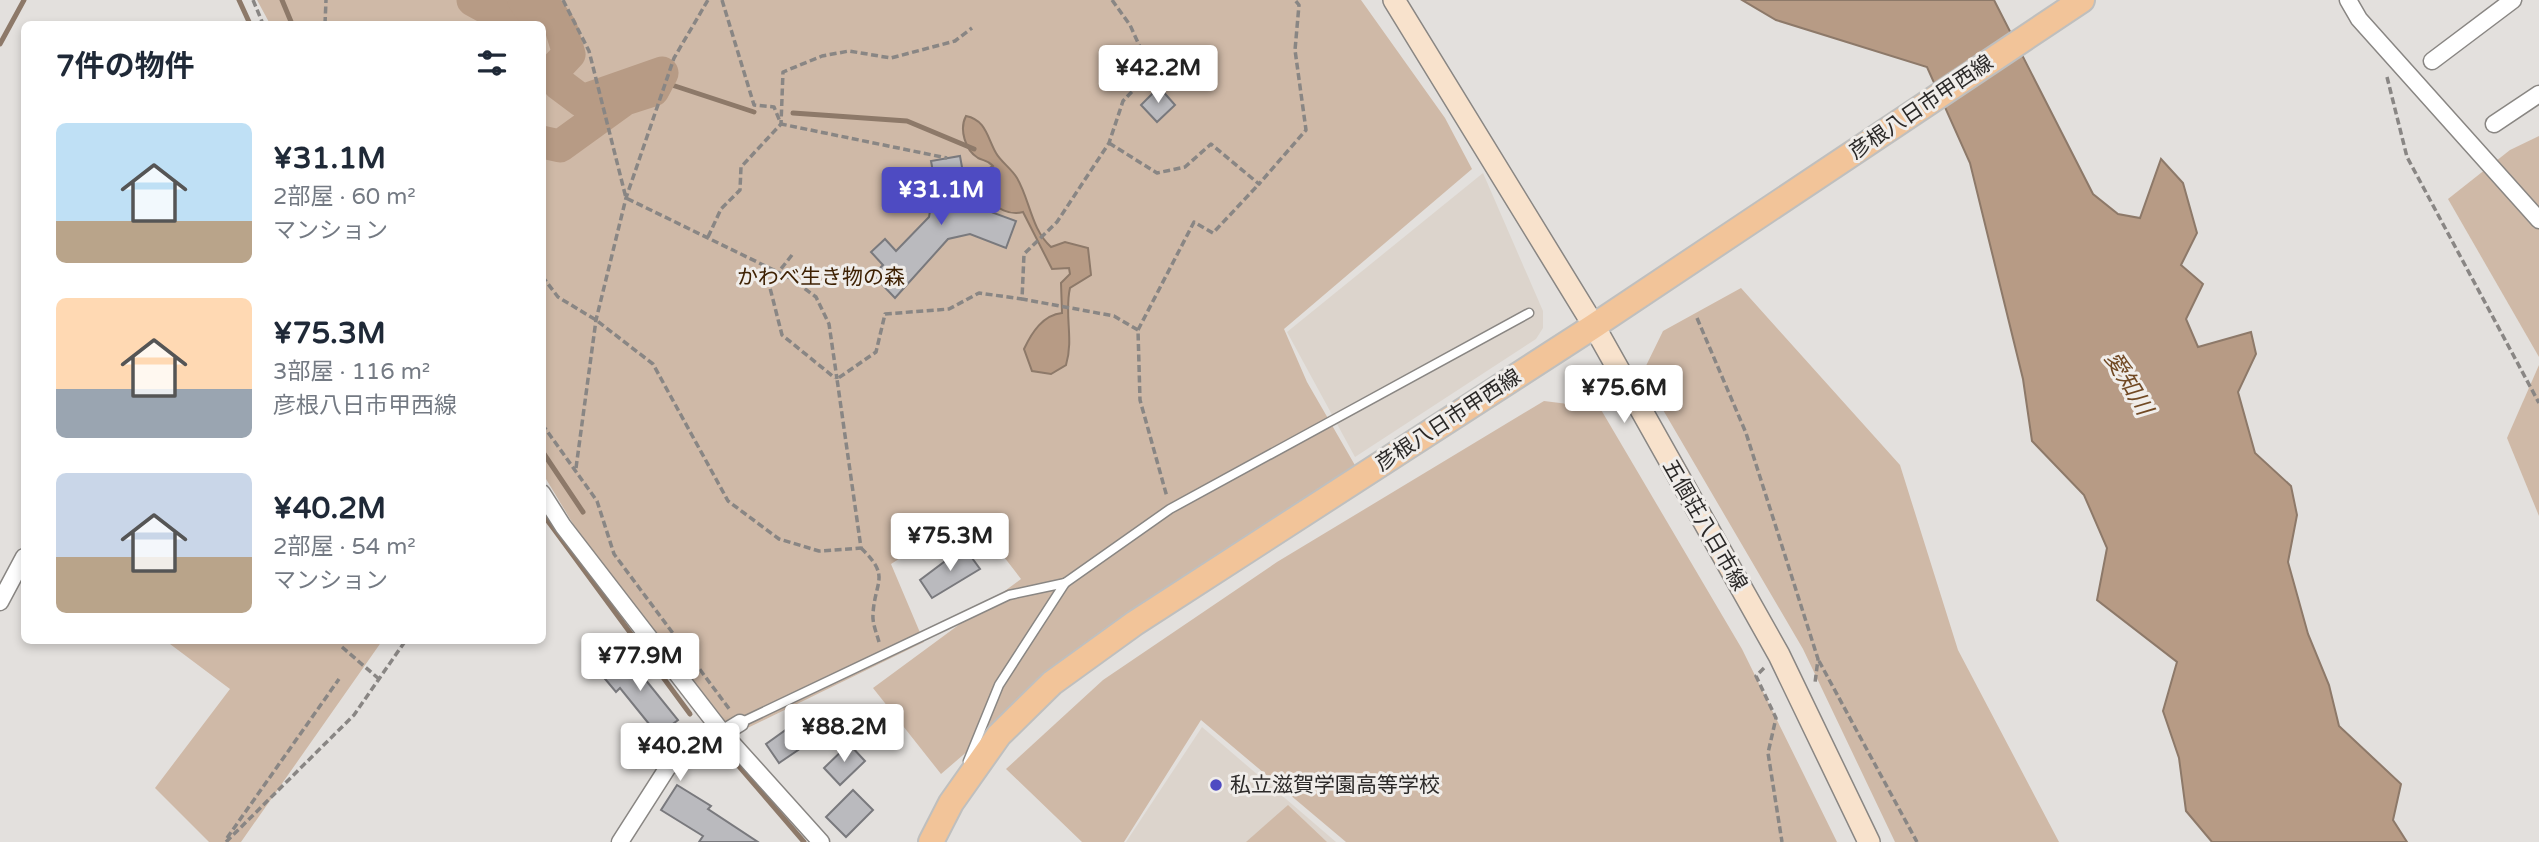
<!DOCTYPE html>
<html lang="ja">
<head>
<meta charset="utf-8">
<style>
  :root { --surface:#fff; --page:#f2f2f3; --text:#1f2937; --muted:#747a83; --accent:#4e4bc2 }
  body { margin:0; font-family:"Varela Round","Noto Sans JP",sans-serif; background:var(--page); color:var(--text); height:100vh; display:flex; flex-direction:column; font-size:26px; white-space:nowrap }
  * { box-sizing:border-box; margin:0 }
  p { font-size:23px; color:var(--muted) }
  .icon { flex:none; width:38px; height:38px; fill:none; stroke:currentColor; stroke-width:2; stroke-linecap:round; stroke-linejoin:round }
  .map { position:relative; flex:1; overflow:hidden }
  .panel { position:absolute; left:21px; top:21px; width:525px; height:623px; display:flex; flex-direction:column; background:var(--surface); border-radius:10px; box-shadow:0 4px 10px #0003 }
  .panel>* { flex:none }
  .price { position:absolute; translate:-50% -60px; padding:0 16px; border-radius:7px; background:#fff; color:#222; font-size:23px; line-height:46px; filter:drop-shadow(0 2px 4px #0008) }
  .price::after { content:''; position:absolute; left:50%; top:42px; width:21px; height:16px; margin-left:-10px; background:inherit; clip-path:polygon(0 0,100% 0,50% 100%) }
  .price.current { background:var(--accent); color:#fff }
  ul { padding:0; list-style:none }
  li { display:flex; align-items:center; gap:21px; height:175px; padding:0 35px }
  li span { display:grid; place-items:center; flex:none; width:196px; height:140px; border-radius:10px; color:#555 }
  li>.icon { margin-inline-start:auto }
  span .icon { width:84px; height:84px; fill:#fffc; stroke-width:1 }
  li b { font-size:30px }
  h2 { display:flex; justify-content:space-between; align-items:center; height:84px; padding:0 35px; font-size:30px }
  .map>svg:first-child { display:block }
</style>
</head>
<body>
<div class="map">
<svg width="2539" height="842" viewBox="0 0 2539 842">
  <rect width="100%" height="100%" fill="#e3e0dd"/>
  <g fill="#dcd4cc">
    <path d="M1483,173L1543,311V328L1536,339L1355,457L1287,332Z"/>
    <path d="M1202,727L1336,842H1126Z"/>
  </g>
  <g fill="#cfb9a7">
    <path d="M257,0H1361L1445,118L1472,169L1284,329L1307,382L1356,467L1238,541L1076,658L941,774L873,688L1021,579L970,513L891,564L924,642L733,735L681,664L602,572L543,474L542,24H270Z"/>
    <path d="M2539,136V357L2448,199L2510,150Z"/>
    <path d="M1741,288L1900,465L1958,650L2059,842H1895L1803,649L1642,374L1663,331Z"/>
    <path d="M2539,365V516L2507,438Z"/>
    <path d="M1544,401L1600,408L1742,649L1837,842H1346L1201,720L1124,842H1082L1006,769L1103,680L1277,562Z"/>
    <path d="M166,641H382L241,842H209L155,788L230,689Z"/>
    <path d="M1288,805L1327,842H1246Z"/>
  </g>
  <g fill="#b79b85" stroke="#8d7969" stroke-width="2">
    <path d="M1742,0H1994L2093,194L2118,214L2140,218L2161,159L2183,183L2197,233L2181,265L2203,284L2186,319L2198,347L2251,332L2256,354L2238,392L2255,453L2291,486L2297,515L2288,562L2308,634L2329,685L2339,726L2401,784L2393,820L2407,842H2212L2186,811L2179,758L2163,711L2177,662L2097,600L2107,548L2084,495L2032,441L2023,379L1970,163L1927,67L1776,20Z"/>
    <path d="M966,116C986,120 987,137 996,153C1001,162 1011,168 1017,178C1030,200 1031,229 1051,247L1065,242L1088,248L1091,275L1070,288C1064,314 1074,339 1066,365L1051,374L1032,371L1024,349C1032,332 1043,315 1062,313L1061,283L1070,274L1069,268L1052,269L1023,212C998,220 963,181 993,166C988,160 984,161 978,158C965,150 959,129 966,116Z"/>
  </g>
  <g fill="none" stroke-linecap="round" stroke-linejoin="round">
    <g stroke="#8d7969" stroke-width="5">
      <path d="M239,0L250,24"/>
      <path d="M282,0L292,24"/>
      <path d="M0,44L24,0"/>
      <path d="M675,86L754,112"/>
      <path d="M793,113L907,121L974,149"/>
      <path d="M542,451L583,512"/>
      <path d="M542,513L690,714"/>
      <path d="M724,749L804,842"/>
    </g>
    <g stroke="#b79b85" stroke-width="33">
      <path d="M473,0L517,24"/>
      <path d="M524,0L529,7L545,6L561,28L569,54L554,70L558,83L582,101L662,73L653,90L625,99L560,146L542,142"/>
    </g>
  </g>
  <g fill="#bababe" stroke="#79797d" stroke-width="2">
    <path d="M1159,87L1175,105L1157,122L1141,105Z"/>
    <path d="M960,156L965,184L982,202L980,208L1016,221L1006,248L970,234L948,239L895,298L873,275L883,265L871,252L885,239L896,251L929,217L935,183L931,161Z"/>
    <path d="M964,547L980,569L932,598L920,580Z"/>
    <path d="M627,652L642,671L640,673L678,720L658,735L620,688L616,692L601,674Z"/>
    <path d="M794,724L807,744L779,763L766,744Z"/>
    <path d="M849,744L865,761L840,785L824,768Z"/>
    <path d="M677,785L711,806L708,809L758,842H699L703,836L661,810Z"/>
    <path d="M853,790L873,810L846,837L826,817Z"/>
  </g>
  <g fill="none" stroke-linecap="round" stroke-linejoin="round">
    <defs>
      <g id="service">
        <path d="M740,723L1009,595L1065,583L1170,509L1529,313"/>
        <path d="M968,761L999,685L1065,583"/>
      </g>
      <g id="minor">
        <path d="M2348,0L2359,19L2539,220"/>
        <path d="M2432,61L2513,0"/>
        <path d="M2494,124L2539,94"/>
        <path d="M542,493L563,526L722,732L821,842"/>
        <path d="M0,602L24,557"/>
        <path d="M620,842L668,767L740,723"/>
      </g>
      <path id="secondary" d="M1394,0L1594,326L1779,655L1869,842"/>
      <path id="primary" d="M931,842L951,803L999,735L1052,683L1135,623L1594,326L2082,0"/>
    </defs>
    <use href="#service" stroke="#898683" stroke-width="11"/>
    <use href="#minor" stroke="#898683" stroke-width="19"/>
    <use href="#secondary" stroke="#898683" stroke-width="24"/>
    <use href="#primary" stroke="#bfbfbe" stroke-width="28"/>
    <g stroke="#898684" stroke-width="3.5" stroke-dasharray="7 3.5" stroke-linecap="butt">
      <path d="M253,0L263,24"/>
      <path d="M563,0L589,51L626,198L792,279L816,297L829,324L837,379"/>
      <path d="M722,0L754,105L774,107L781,124L947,158"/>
      <path d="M1112,0L1130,25L1144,56L1143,80L1123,101L1109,143L1057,222L1024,254L1022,299L1114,316L1138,330L1140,400L1167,497"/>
      <path d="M325,24L326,0"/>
      <path d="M2387,77L2407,157L2539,403"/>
      <path d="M1109,143L1157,173L1185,167L1211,144L1259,184L1306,130L1295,50L1299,5L1295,0"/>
      <path d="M542,220V221"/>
      <path d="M708,237L721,209L740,190L741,167L781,124L783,72L822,56L849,51L891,58L955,41L972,28"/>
      <path d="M792,255L769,284L782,335L835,378"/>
      <path d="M542,276L558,297L596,320L653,364L728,501L779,539L819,551L861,548L837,379L876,352L885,314L949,309L979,293L1022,299"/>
      <path d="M1697,318L1746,433L1818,659L1815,683"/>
      <path d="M1138,330L1194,222L1213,233L1259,184"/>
      <path d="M542,424L597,501L614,554L730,710"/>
      <path d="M576,468L596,320L626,198L674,58L708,0"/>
      <path d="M861,548C891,577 875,580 873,614C872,623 877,634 879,642"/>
      <path d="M342,647L379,679"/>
      <path d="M1819,661L1917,842"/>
      <path d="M1764,668L1756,676L1776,718L1768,753L1782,842"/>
      <path d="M227,838L339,679"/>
      <path d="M226,842L354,715L406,640"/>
    </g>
    <use href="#service" stroke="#fff" stroke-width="8"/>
    <use href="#minor" stroke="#fff" stroke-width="16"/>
    <use href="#secondary" stroke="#f8e2cc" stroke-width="21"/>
    <use href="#primary" stroke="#f2c499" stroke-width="24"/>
  </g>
  <circle fill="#4e4bc2" stroke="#f0edea" stroke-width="2.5" cx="1216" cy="785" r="7"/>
  <g text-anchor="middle" stroke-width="6" stroke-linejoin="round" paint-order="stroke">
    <g font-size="21" fill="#2b2928" stroke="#f0edea">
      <text transform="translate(1921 107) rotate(-34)" y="7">彦根八日市甲西線</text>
      <text transform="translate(1448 420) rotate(-33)" y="7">彦根八日市甲西線</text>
      <text transform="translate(1705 525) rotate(60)" y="7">五個荘八日市線</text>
    </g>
    <g font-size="21" fill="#3e2103" stroke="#f0edea">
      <text x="821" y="284">かわべ生き物の森</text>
    </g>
    <g font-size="21" fill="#2b2928" stroke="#f0edea" text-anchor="start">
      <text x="1230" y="792">私立滋賀学園高等学校</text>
    </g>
    <g font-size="23" font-style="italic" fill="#714924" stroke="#f0edea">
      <text transform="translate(2129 383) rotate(59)" y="8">愛知川</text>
    </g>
  </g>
</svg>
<b class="price" style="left:1158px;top:105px">¥42.2M</b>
<b class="price current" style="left:941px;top:227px">¥31.1M</b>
<b class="price" style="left:1624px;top:425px">¥75.6M</b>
<b class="price" style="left:950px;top:573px">¥75.3M</b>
<b class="price" style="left:640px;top:693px">¥77.9M</b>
<b class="price" style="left:844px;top:764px">¥88.2M</b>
<b class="price" style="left:680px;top:783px">¥40.2M</b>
<section class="panel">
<h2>7件の物件<svg class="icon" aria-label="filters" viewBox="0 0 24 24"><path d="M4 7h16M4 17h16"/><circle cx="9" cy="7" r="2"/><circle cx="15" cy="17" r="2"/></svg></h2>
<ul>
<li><span style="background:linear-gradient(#bfe0f5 70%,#b9a48a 0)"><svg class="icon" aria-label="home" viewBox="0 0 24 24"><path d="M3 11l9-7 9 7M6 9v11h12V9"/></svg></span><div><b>¥31.1M</b><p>2部屋 · 60 m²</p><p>マンション</p></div></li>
<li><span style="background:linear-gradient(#ffd9b3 65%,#9aa5b1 0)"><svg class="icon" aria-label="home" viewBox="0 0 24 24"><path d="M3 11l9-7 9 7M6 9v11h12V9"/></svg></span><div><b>¥75.3M</b><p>3部屋 · 116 m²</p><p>彦根八日市甲西線</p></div></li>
<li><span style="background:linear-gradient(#c9d6e8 60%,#b9a48a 0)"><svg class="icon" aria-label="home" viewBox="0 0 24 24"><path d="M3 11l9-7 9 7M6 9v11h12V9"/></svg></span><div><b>¥40.2M</b><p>2部屋 · 54 m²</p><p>マンション</p></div></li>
</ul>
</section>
</div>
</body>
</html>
